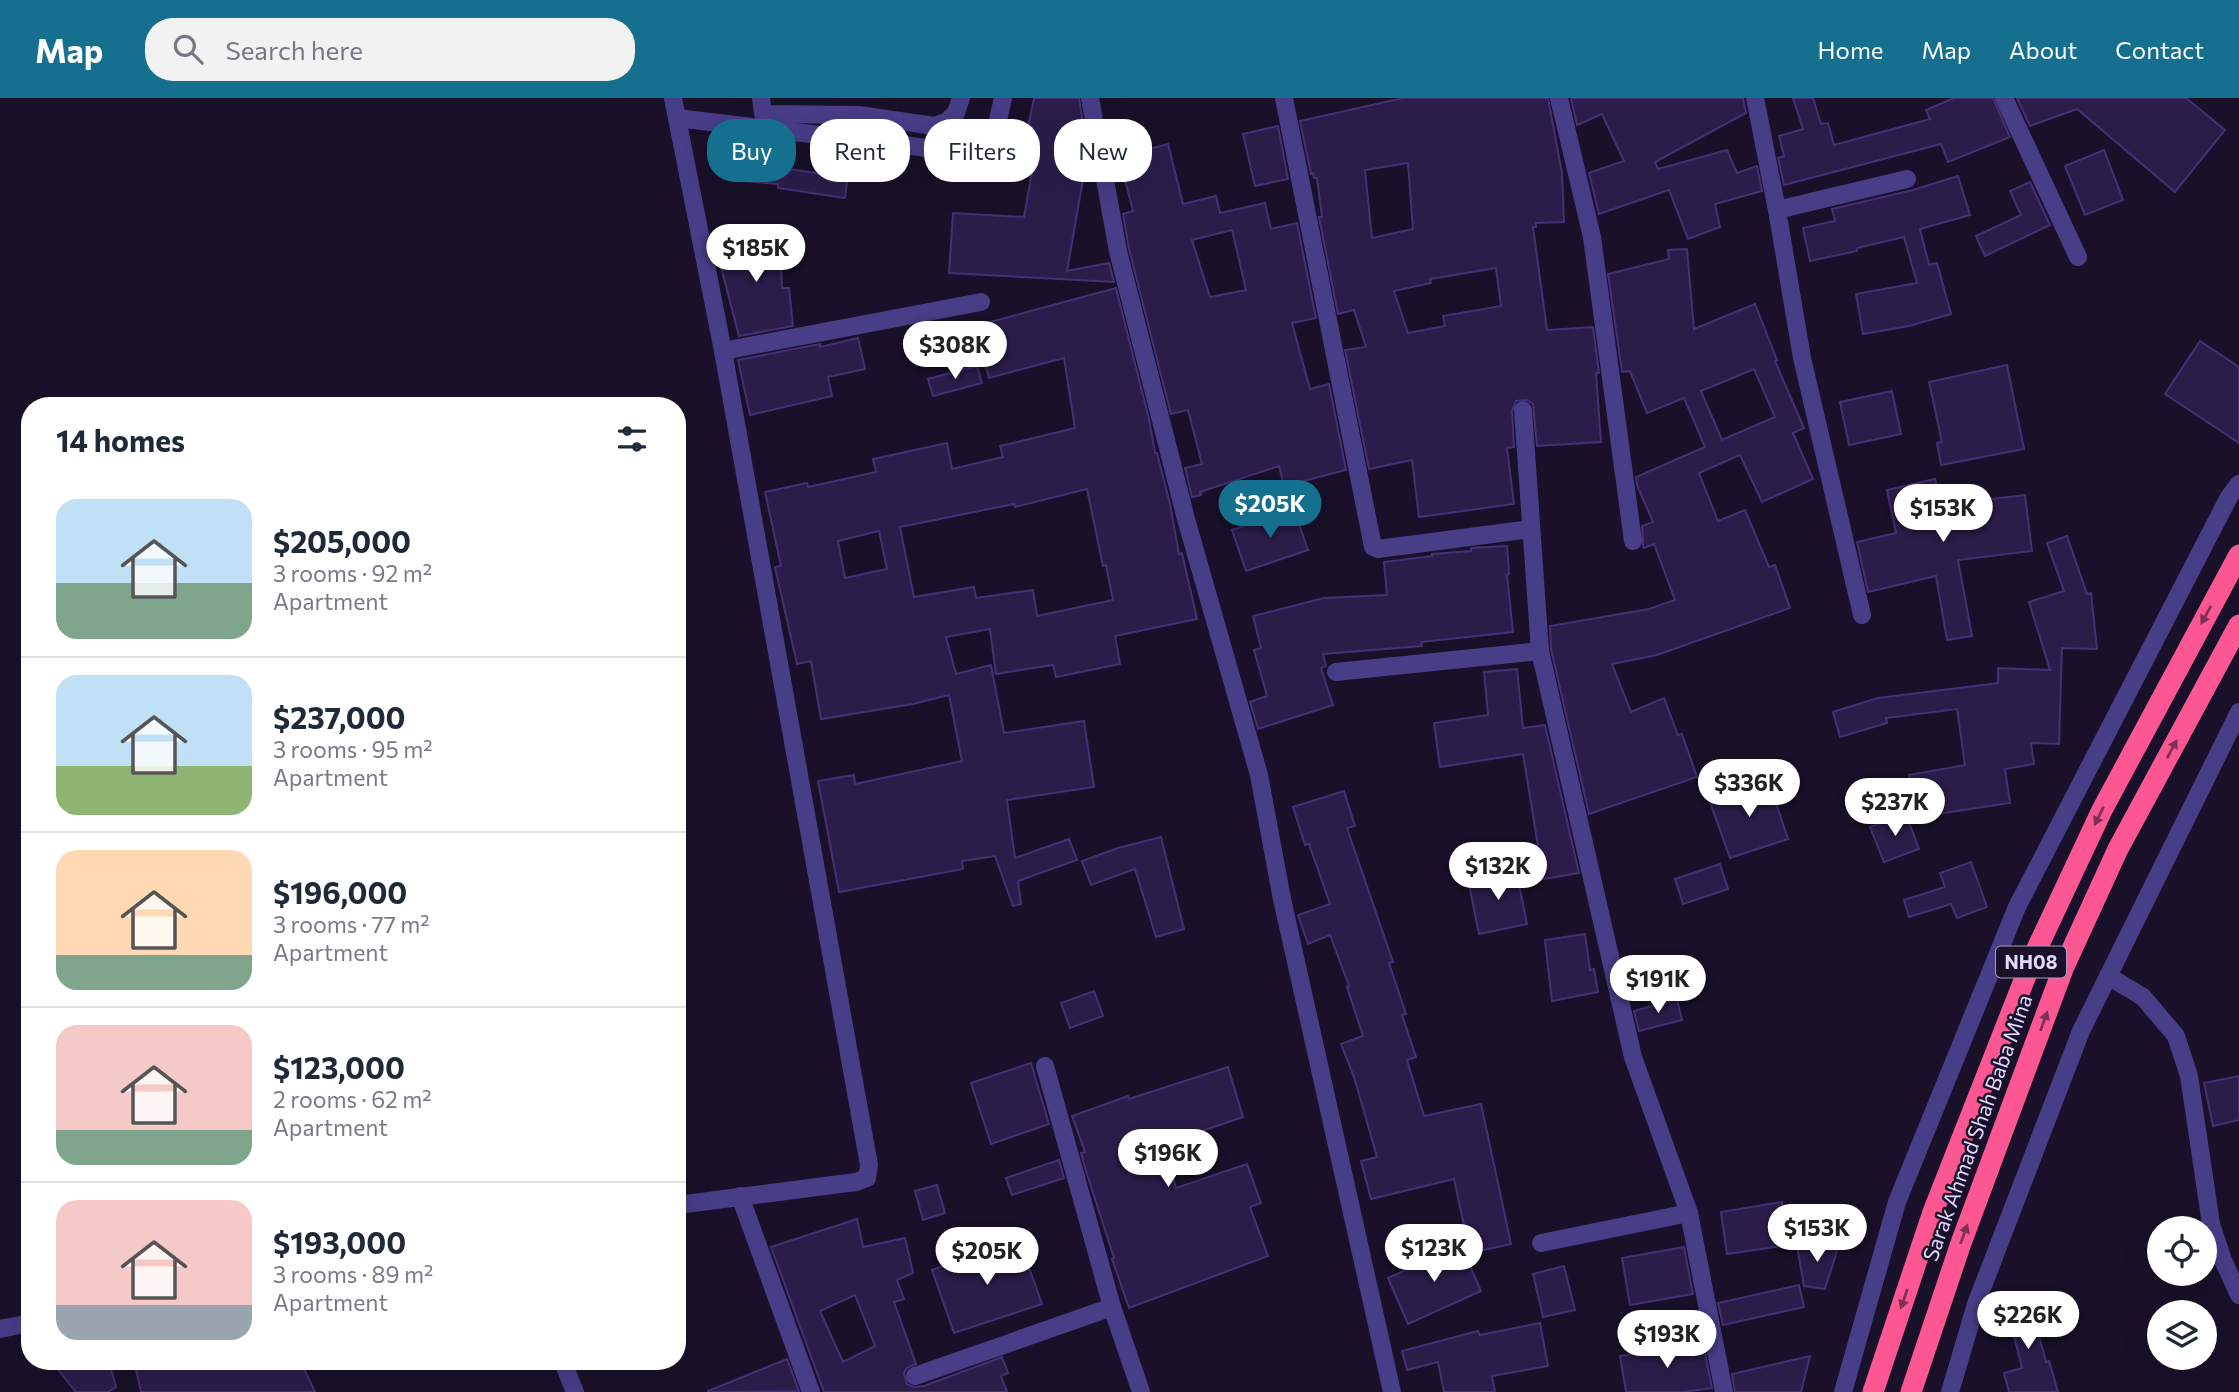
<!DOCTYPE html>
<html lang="en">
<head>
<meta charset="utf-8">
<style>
  :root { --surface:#fff; --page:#f2f2f3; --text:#1f2937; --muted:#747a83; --line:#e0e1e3; --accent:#15708f }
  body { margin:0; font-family:Commissioner,sans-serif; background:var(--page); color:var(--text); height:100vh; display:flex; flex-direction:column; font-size:26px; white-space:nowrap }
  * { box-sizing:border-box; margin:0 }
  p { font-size:23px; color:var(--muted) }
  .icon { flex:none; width:38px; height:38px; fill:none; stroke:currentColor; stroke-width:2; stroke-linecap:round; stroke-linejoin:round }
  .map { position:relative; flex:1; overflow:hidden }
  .details { position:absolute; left:21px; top:299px; width:665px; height:973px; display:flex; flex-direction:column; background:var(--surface); border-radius:28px; box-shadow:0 7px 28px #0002 }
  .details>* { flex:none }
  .top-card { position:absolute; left:707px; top:21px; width:665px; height:63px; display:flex; gap:14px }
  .fabs { position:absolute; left:2147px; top:1118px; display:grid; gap:14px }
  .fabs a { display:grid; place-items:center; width:70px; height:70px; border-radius:50%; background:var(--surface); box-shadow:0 7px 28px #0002; font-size:35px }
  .price { position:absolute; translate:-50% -60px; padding:0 16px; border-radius:24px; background:#fff; color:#222; font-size:23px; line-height:46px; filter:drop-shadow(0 2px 4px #0008) }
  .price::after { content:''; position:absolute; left:50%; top:42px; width:21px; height:16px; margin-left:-10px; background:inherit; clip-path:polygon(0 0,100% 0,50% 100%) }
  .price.current { background:var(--accent); color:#fff }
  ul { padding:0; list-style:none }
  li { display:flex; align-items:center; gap:21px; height:175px; padding:0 35px }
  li+li { border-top:2px solid var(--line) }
  li span { display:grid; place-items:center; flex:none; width:196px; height:140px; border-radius:21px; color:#555 }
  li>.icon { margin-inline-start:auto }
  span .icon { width:84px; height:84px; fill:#fffc; stroke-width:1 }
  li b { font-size:30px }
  h2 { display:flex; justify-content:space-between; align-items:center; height:84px; padding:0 35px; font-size:30px }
  .tag { padding:0 24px; border-radius:28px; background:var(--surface); box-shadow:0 7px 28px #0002; font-size:24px; line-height:63px }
  .tag.current { background:var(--accent); color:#fff }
  header { display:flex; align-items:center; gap:42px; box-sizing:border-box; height:98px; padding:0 35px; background:var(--accent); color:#fff }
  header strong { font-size:33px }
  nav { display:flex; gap:38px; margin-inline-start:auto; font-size:24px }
  .search { width:490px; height:63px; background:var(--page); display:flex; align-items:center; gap:18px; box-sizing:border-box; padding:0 24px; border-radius:28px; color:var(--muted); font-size:26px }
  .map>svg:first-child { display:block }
</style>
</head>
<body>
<header>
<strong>Map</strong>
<div class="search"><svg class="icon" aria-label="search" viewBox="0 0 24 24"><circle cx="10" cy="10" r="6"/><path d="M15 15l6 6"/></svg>Search here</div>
<nav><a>Home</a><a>Map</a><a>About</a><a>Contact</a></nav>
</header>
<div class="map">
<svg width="2239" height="1294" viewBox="0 0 2239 1294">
  <rect width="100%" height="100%" fill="#181129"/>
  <g fill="#2b1d4a" stroke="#453075" stroke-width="2" fill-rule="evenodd">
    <path d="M1034,0H1079L1083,25L1080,41L1086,42L1088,53L1067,173L1109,165L1114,184L949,175L953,115L1024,119L1032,74L1004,70L1007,51L1023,53Z"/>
    <path d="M1403,0H1548L1562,75L1564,124L1536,125V129H1533L1547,232L1593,229L1599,275H1596L1601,344L1537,348L1533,306L1527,302L1516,303L1512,313L1514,349L1507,350L1514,406L1419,419L1412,362L1369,371L1345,252L1366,249L1354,212L1338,216L1319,119H1322L1317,80H1314L1313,75L1311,76L1300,23ZM1408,65L1413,131L1372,140L1365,72ZM1496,170L1501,208L1443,218L1445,228L1408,235L1394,193L1431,185L1430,181Z"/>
    <path d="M1571,0H1743L1746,15L1655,64L1658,71L1727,52L1737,75L1757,68L1762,93L1715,106L1720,129L1688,141L1669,92L1599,116L1589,75L1624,63L1602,16L1577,27Z"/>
    <path d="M1793,0H1813L1821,26L1828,25L1834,47L1930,21L1926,12L1954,0H1993L2010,39L1948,64L1941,46L1784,87L1778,60L1784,58L1779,38L1803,31Z"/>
    <path d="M2017,0H2186L2225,32L2175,94L2077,11L2030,28Z"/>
    <path d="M1278,28L1288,81L1255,88L1243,36Z"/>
    <path d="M733,38L790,45L788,71L830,77L834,50L851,52L845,100L778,90V86L729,82Z"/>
    <path d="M1168,46L1183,106L1216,98L1220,115L1265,105L1271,131L1297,125L1316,220L1292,225L1310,291L1329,286L1346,372L1284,388L1279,368L1200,394L1201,397L1192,399L1185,370L1202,366L1188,312L1171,316L1129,151L1123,116L1133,113L1119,59ZM1232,132L1246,192L1210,199L1192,142Z"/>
    <path d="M2104,52L2123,102L2085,117L2065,68Z"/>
    <path d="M1958,78L1970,117L1920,131L1929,167L1937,165L1951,216L1909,228L1863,236L1856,196L1917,185L1904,139L1857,150V153L1810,163L1803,130L1835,123L1832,111L1913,92Z"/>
    <path d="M2030,84L2050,127L1985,158L1976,138L2021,117L2010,93Z"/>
    <path d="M780,139L782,190H789L793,228L739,238L720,165L719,142Z"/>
    <path d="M1687,151L1694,231L1755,206L1777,262L1775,263L1804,330L1793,335L1813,381L1762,404L1740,357L1699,375L1718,423L1745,412L1769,469L1775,467L1790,510L1657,557L1612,566L1631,614L1664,600L1678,637L1682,636L1697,679L1589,716L1551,551L1550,528L1649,511L1675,502L1654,446L1644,450L1643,448L1642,428L1653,424L1637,387L1636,379L1705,349L1684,300L1647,315L1630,273L1622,274L1608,176L1669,161L1668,152ZM1754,271L1775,319L1722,342L1701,293Z"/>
    <path d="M1116,190L1149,321L1155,355H1157L1170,406L1179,456L1182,455L1197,521L1115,538L1120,566L1056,579L1053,567L996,576L990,531L946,539L956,576L991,567L1004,635L1084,623L1094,689L1007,702L1015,760L1069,741L1077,762L1018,783L1021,806L1013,808L995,758L962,763L963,771L839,794L818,683L854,677L855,686L962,663L949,597L913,606L821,621L811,563L797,566L775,469L781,468L765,394L807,385L808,389L876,374L873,361L947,345L952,371L1003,359L1000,348L1075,330L1064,260L989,280L975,228ZM1087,391L1103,468L1106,467L1113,502L1037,518L1033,492L976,500L974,489L914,499L900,429L1014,406L1015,409ZM879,433L887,471L845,480L838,443Z"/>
    <path d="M858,240L865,271L828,279L832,298L750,317L738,262L820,246V249Z"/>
    <path d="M2200,243L2239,269V345L2165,296Z"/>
    <path d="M2007,267L2024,351L1941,367L1937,345L1942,344L1929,284Z"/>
    <path d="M977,268L982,285L933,298L928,281Z"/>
    <path d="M1892,293L1901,336L1849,347L1840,304Z"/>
    <path d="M1935,381L1941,407L2025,397L2032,453L1958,462L1972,538L1947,542L1936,478L1868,494L1857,444L1896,435L1887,392Z"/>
    <path d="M1294,411L1308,452L1246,473L1232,432Z"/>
    <path d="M2067,438L2087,496L2091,495L2097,551L2062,550L2059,646L2031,645L2034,666L2005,671L2010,705L1917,719L1909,677L1965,667L1957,611L1886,620L1887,625L1840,639L1833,614L1878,600L1998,585V570L2050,572L2029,504L2064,493L2047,445Z"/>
    <path d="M1507,448L1509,476L1507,477L1513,534L1421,544L1422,548L1323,556L1326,568L1321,570L1333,607L1258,631L1250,604L1267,598L1254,552L1261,550L1253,518L1324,500L1387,497L1384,464L1432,458V456L1471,453V450Z"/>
    <path d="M1517,571L1523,630L1545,627L1579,775L1527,784L1521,751L1538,748L1523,656L1440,669L1434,625L1488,617L1484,574Z"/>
    <path d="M1768,681L1788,741L1730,760L1709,701Z"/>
    <path d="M1344,693L1355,728L1347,730L1393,864L1389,865L1406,916L1402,917L1416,959L1407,962L1424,1018L1481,1006L1511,1146L1470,1155L1454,1081L1371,1101L1361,1063L1377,1059L1354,979L1341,946L1363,938L1347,889L1349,888L1330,837L1308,846L1298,817L1330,806L1309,746L1305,747L1293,709Z"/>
    <path d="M1906,716L1919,751L1884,764L1870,729Z"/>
    <path d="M1161,739L1184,831L1156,839L1135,771L1091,787L1082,763L1118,750Z"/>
    <path d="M1971,764L1987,809L1957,820L1951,806L1909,819L1904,802L1945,789L1940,775Z"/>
    <path d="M1720,766L1728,791L1683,806L1675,781Z"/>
    <path d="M1516,771L1527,826L1479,836L1468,781Z"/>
    <path d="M1585,836L1590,872L1594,871L1598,894L1552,903L1545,842Z"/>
    <path d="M1094,893L1103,918L1070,930L1061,905Z"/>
    <path d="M1677,901L1682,922L1639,933L1634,913Z"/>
    <path d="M1031,965L1049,1026L991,1046L971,985Z"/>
    <path d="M1228,969L1243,1019L1164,1046L1176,1090L1247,1066L1261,1105L1250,1109L1268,1158L1129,1210L1112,1161L1114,1160L1086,1073L1081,1055L1085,1054L1072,1018L1128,998L1129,1001Z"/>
    <path d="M2239,978V1022L2213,1028L2204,985Z"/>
    <path d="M1059,1062L1064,1080L1012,1097L1006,1080Z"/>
    <path d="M937,1087L945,1115L923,1122L915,1093Z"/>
    <path d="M1782,1104L1788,1147L1727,1156L1721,1114Z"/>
    <path d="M857,1121L863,1149L905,1140L913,1175L897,1182L904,1201L894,1204L916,1266L907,1270L904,1275L907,1286L914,1289L924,1288L1002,1259L1008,1275L1001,1278L1007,1294H824L771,1149ZM855,1197L875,1248L843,1264L820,1213Z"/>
    <path d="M1020,1144L1042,1206L954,1235L932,1172L959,1163L960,1166L1001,1148L1003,1150Z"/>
    <path d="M1461,1147L1481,1193L1408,1226L1388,1180Z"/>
    <path d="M1839,1147L1825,1191L1804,1188L1797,1148Z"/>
    <path d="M1684,1149L1693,1196L1630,1207L1622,1160Z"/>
    <path d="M1564,1168L1575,1212L1543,1219L1533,1176Z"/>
    <path d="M1799,1187L1804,1209L1723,1227L1718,1205Z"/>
    <path d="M2028,1196L2046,1264L2049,1263L2058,1294H2009L2004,1275L2022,1270L2005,1202Z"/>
    <path d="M1540,1225L1548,1268L1492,1278L1495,1294H1444L1438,1264L1407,1272L1402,1253L1478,1233L1480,1237Z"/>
    <path d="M1703,1245L1712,1290L1684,1294H1626L1620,1258Z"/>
    <path d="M1810,1258L1801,1294H1735L1732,1276Z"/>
    <path d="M787,1261L799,1293L708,1294V1293Z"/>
    <path d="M52,1264H109L116,1289L108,1294H76Z"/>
    <path d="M173,1264H301L315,1294H141L136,1272Z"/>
  </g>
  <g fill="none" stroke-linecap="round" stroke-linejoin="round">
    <g stroke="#483d87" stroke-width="18">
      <path d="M673,0L723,253L869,1067L867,1080L856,1084L677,1107"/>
      <path d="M761,0L763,16L859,17L934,28L946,24L956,15L961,0"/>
      <path d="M1090,0L1118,153L1186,421L1259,677L1282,801L1392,1294"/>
      <path d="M1284,0L1373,449L1378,451L1531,431"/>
      <path d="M1559,0L1592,139L1633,443"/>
      <path d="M1755,0L1777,112L1802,260L1862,517"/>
      <path d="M2004,0L2078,159"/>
      <path d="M677,20L969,55L988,53L996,31L1003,0"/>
      <path d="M1777,112L1907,81"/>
      <path d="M723,253L981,204"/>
      <path d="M1523,312L1540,553L1633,959L1689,1115L1724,1294"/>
      <path d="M1336,574L1540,553"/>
      <path d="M2108,878L2143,899L2176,938L2189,978L2211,1126L2223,1162L2239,1197"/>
      <path d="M1045,968L1112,1209L1141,1294"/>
      <path d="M740,1098L811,1294"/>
      <path d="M1541,1145L1689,1115"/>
      <path d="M0,1231L30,1225"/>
      <path d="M563,1264L575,1294"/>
      <path d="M915,1278L1112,1209"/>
      <path d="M1843,1294L1897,1104L2017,809L2229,399L2239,386"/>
      <path d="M1950,1294L1976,1206L2081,933L2239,614"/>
    </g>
    <g stroke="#fc5793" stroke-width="21">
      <path d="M1873,1294L1933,1114L2034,857L2102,712L2239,457"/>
      <path d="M1911,1294L1961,1145L2063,871L2118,751L2239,527"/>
    </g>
  </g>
  <defs><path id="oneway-solid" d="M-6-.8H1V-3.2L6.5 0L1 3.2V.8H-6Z" transform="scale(1.75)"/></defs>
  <g fill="#7f3059">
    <use href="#oneway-solid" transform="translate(2206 517) rotate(119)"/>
    <use href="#oneway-solid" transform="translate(2172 651) rotate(-62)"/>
    <use href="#oneway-solid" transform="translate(2099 718) rotate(116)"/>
    <use href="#oneway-solid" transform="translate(2044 923) rotate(-70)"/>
    <use href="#oneway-solid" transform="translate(1964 1136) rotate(-70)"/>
    <use href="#oneway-solid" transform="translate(1904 1201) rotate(109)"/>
  </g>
  <g text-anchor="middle" stroke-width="5" stroke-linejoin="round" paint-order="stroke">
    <rect fill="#181129" stroke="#a59dbe" stroke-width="2" x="1996" y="848.5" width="70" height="31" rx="5"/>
    <g font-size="19" font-weight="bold" fill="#e2d9fe">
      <text x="2031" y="871">NH08</text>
    </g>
    <g font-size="21" fill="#e2d9fe" stroke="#181129">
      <text transform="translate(1978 1030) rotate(-70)" y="7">Sarak Ahmad Shah Baba Mina</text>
    </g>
  </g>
</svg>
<div class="fabs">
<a><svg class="icon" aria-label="locate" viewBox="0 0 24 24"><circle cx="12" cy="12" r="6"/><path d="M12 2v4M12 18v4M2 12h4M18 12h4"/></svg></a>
<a><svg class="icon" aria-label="layers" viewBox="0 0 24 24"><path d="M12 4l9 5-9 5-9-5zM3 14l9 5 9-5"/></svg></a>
</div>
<b class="price" style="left:756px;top:186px">$185K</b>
<b class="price" style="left:955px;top:283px">$308K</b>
<b class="price current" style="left:1270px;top:442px">$205K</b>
<b class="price" style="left:1943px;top:446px">$153K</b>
<b class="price" style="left:1749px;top:721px">$336K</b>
<b class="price" style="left:1895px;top:740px">$237K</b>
<b class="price" style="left:1498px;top:804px">$132K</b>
<b class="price" style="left:1658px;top:917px">$191K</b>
<b class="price" style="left:1168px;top:1091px">$196K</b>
<b class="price" style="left:1817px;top:1166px">$153K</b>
<b class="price" style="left:1434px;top:1186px">$123K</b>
<b class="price" style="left:987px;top:1189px">$205K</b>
<b class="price" style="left:2028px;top:1253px">$226K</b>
<b class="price" style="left:1667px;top:1272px">$193K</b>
<div class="top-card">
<a class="tag current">Buy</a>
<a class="tag">Rent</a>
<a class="tag">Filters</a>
<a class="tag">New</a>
</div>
<section class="details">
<h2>14 homes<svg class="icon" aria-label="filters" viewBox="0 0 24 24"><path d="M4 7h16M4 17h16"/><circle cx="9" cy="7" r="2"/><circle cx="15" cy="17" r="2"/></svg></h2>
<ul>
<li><span style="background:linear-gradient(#bfe0f5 60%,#7fa58c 0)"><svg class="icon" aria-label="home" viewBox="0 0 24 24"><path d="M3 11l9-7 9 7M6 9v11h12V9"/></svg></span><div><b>$205,000</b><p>3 rooms · 92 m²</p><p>Apartment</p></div></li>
<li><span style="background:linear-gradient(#bfe0f5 65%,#8fb573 0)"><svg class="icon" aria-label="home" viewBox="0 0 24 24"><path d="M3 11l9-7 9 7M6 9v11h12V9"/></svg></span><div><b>$237,000</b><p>3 rooms · 95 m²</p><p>Apartment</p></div></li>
<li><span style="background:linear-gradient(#ffd9b3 75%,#7fa58c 0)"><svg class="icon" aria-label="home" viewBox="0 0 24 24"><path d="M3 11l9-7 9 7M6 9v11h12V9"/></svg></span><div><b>$196,000</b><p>3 rooms · 77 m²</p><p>Apartment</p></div></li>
<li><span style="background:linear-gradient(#f6c9c9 75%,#7fa58c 0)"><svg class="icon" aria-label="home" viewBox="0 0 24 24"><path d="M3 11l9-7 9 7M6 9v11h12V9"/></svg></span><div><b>$123,000</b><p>2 rooms · 62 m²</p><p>Apartment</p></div></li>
<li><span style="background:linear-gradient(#f6c9c9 75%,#9aa5b1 0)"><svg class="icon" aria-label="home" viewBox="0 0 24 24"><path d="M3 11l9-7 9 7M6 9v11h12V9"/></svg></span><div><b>$193,000</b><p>3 rooms · 89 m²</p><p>Apartment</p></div></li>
</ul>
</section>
</div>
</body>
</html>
